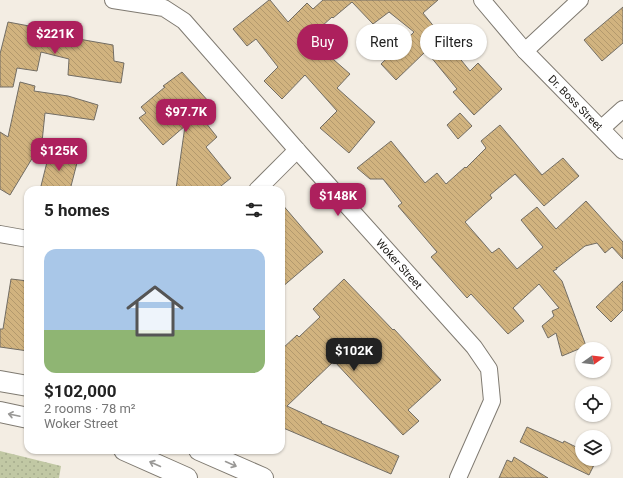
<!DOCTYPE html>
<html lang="en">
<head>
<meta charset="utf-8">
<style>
  :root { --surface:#fff; --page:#f6f6f6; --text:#222; --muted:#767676; --line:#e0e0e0; --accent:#ad205d }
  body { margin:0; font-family:Roboto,sans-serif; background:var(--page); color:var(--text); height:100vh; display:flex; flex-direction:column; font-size:15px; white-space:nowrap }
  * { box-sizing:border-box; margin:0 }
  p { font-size:13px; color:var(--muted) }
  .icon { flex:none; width:22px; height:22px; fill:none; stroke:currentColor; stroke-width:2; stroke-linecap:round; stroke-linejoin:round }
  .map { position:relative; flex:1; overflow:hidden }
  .details { position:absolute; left:24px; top:186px; width:261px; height:268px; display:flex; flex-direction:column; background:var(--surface); border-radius:12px; box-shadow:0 1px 3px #0004 }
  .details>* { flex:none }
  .banner { position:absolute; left:297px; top:24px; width:266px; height:36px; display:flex; gap:8px }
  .needle { width:26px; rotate:76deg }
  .buttons { position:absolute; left:575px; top:342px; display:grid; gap:8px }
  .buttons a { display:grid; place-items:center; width:36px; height:36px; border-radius:50%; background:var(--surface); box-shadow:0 1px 3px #0004; font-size:20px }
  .price { position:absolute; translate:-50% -34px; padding:0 9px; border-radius:8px; background:var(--accent); color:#fff; font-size:13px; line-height:26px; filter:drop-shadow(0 1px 2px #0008) }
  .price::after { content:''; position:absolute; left:50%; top:24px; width:12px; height:9px; margin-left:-6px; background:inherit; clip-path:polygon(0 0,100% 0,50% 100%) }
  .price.active { background:#222; color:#fff }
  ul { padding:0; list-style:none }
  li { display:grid; align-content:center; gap:8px; height:212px; padding:0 20px }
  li+li { border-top:1px solid var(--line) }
  li span { display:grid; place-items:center; height:124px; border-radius:12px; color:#555 }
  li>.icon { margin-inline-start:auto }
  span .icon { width:72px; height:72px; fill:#fffc; stroke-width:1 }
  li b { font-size:17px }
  h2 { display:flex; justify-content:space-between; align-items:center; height:48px; padding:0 20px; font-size:17px }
  .tag { padding:0 14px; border-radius:18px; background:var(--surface); box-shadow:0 1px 3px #0004; font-size:14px; line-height:36px }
  .tag.active { background:var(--accent); color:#fff }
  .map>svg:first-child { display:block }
</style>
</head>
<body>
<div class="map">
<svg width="623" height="478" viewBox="0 0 623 478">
  <defs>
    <pattern id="park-dots" width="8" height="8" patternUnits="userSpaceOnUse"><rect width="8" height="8" fill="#c1c8a4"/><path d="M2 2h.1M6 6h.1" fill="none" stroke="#a5ab8c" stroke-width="1.8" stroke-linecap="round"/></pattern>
    <pattern id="building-back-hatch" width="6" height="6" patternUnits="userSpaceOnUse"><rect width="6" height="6" fill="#d1b37f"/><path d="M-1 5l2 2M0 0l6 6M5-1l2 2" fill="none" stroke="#b3996d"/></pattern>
  </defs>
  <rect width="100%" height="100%" fill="#f3ede3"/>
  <path fill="url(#park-dots)" d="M0,451L61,466L59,478H0Z"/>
  <g fill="url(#building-back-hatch)" stroke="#726d64">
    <path d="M269,0H270L288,22L307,3L313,9L323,0H438L423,13L470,71L478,63L502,89L474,115L453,92L457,89L426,51L396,80L381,64L414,32L389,12L373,24L352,2L333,18L332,17L311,36L327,52L326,53L350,74L337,88L375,122L349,153L320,128L337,111L305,75L282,99L264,81L278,67L256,39L247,46L233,29Z"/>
    <path d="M623,7V43L602,61L584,40Z"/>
    <path d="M8,22L45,29L44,33L113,45L114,61L124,63L121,83L68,75L69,59L41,52L37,71L17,68L13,87H0V54Z"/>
    <path d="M182,72L210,103L198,113L217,137L206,147L231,178L216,190H184L176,189L185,126L163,145L139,118L146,113L141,107L165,87L163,86Z"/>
    <path d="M20,82L35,86L34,91L68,96L98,105L94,120L45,113L42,142L10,195L0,189V132L8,137Z"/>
    <path d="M460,113L472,126L458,139L447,125Z"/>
    <path d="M500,125L542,175L563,158L579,176L544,206L515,174L490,195L492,198L465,222L492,253L499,248L517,269L543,247L521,220L537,207L556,229L586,201L623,242V259L612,247L605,253L597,243L585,246L557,268L556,267L557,269L553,271L562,281L586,346L562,356L556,333L548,338L542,326L554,316L552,311L559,308L539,284L513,308L524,321L508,334L471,294L467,298L431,257L437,252L398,206L402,203L383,179H370L357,168L391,141L425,183L437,173L446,184L465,167L466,168L486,148L481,141Z"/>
    <path d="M50,150L78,159L70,190H40Z"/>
    <path d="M281,203L323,252L281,288Z"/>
    <path d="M11,279L28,281V351L0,347V329H3Z"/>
    <path d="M344,279L393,330L394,329L441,380L408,410L419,421L403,435L334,361L287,406L322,422L321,423L399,456L391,474L281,427V350L297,335L299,337L320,317L313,309Z"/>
    <path d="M623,281V310L611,322L596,307Z"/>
    <path d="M527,427L563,443L564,441L582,450V459H597L589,475L520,442Z"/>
    <path d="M514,457L548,478H499L507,460L512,462Z"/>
  </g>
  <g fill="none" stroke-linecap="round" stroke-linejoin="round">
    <defs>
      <g id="minor">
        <path id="s1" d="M113,0L164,8L184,21L297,150L474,347L489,369L492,401L458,478"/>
        <path id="s2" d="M482,0L525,51L623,151"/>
        <path d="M525,51L580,0"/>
        <path d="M602,128L623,109"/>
        <path d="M257,190L297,150"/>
        <path d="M0,234L28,239"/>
      </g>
      <g id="tertiary">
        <path d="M0,381L28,386"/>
        <path d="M0,412L28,418"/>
        <path d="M124,450L187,478"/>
        <path d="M199,450L263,478"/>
      </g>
    </defs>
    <use href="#minor" stroke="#7f7a71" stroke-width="18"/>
    <use href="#tertiary" stroke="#7f7a71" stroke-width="22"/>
    <use href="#minor" stroke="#fff" stroke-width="16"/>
    <use href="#tertiary" stroke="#fff" stroke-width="20"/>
  </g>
  <defs><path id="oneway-shaft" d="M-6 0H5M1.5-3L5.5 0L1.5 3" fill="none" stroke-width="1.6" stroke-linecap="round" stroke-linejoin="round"/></defs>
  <g stroke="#999896">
    <use href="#oneway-shaft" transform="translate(14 415) rotate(-168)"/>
    <use href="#oneway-shaft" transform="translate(155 464) rotate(-156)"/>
    <use href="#oneway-shaft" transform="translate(231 464) rotate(24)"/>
  </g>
  <g text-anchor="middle" stroke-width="4" stroke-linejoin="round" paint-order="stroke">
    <g font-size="11" fill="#1c1a16" stroke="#f3ede3">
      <text dy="4" stroke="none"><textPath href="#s2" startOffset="139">Dr. Boss Street</textPath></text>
      <text dy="4" stroke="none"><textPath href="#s1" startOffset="400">Woker Street</textPath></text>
    </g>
  </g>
</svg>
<div class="buttons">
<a><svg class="needle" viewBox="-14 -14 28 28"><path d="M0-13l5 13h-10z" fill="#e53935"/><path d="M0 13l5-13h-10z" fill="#767676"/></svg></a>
<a><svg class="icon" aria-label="locate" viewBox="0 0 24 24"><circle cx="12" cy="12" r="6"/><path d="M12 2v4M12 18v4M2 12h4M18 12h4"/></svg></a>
<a><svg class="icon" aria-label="layers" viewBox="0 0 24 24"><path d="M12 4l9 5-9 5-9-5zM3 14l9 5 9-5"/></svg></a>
</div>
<b class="price" style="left:55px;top:55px">$221K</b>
<b class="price" style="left:186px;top:133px">$97.7K</b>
<b class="price" style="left:59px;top:172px">$125K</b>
<b class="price" style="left:338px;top:217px">$148K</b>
<b class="price active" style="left:354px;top:372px">$102K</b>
<div class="banner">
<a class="tag active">Buy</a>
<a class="tag">Rent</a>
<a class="tag">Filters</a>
</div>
<section class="details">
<h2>5 homes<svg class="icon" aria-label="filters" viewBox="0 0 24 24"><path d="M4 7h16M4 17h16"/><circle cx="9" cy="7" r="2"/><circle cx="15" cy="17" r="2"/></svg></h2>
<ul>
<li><span style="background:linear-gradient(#a9c7e8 65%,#8fb573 0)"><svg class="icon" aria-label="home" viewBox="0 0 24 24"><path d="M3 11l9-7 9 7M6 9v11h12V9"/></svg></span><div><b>$102,000</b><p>2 rooms · 78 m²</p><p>Woker Street</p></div></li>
</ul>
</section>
</div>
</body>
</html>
